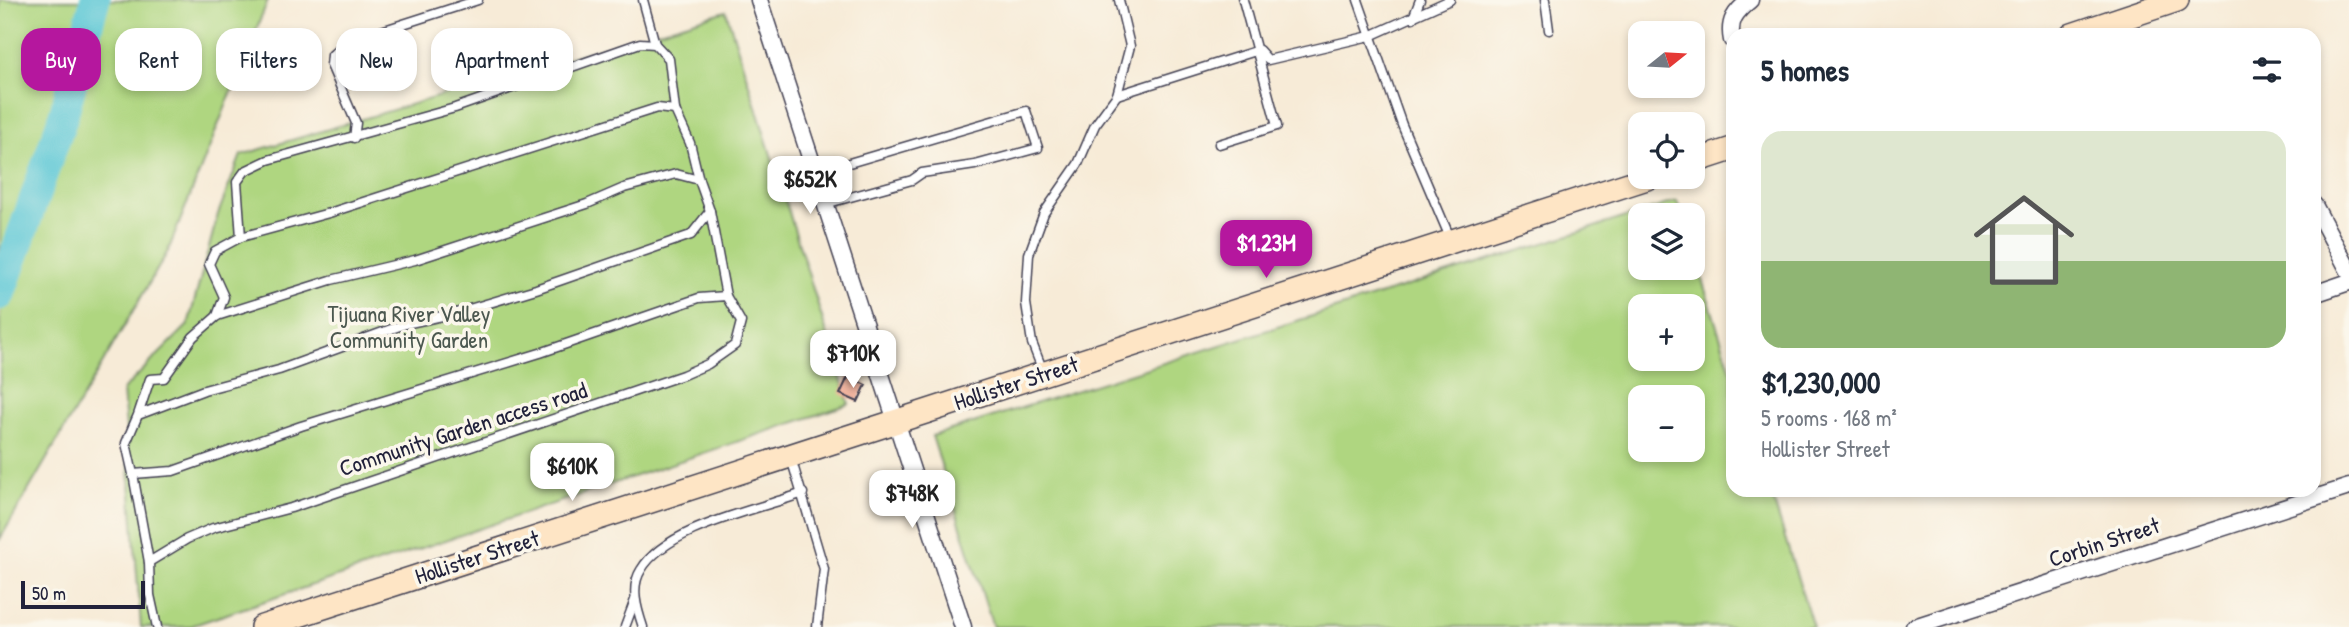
<!DOCTYPE html>
<html lang="en">
<head>
<meta charset="utf-8">
<style>
  :root { --surface:#fff; --page:#f2f2f3; --text:#1f2937; --muted:#747a83; --accent:#b5179e }
  body { margin:0; font-family:"Patrick Hand",sans-serif; background:var(--page); color:var(--text); height:100vh; display:flex; flex-direction:column; font-size:26px; white-space:nowrap }
  * { box-sizing:border-box; margin:0 }
  p { font-size:23px; color:var(--muted) }
  .icon { flex:none; width:38px; height:38px; fill:none; stroke:currentColor; stroke-width:2; stroke-linecap:round; stroke-linejoin:round }
  .map { position:relative; flex:1; overflow:hidden }
  .drawer { position:absolute; left:1726px; top:28px; width:595px; height:469px; display:flex; flex-direction:column; background:var(--surface); border-radius:21px; box-shadow:0 4px 10px #0003 }
  .drawer>* { flex:none }
  .hud { position:absolute; left:21px; top:28px; width:665px; height:63px; display:flex; gap:14px }
  .needle { width:46px; rotate:72deg }
  .fabs { position:absolute; left:1628px; top:21px; display:grid; gap:14px }
  .fabs a { display:grid; place-items:center; width:77px; height:77px; border-radius:14px; background:var(--surface); box-shadow:0 4px 10px #0003; font-size:35px }
  .scale { position:absolute; left:21px; bottom:18px; width:124px; box-sizing:border-box; padding-left:7px; border:4px solid #22223b; border-top:0; font-size:19px; line-height:24px; white-space:nowrap; color:#22223b; -webkit-text-stroke:5px #fbf7ec; paint-order:stroke }
  .price { position:absolute; translate:-50% -60px; padding:0 16px; border-radius:14px; background:#fff; color:#222; font-size:23px; line-height:46px; filter:drop-shadow(0 2px 4px #0008) }
  .price::after { content:''; position:absolute; left:50%; top:42px; width:21px; height:16px; margin-left:-10px; background:inherit; clip-path:polygon(0 0,100% 0,50% 100%) }
  .price.current { background:var(--accent); color:#fff }
  ul { padding:0; list-style:none }
  li { display:grid; align-content:center; gap:14px; height:371px; padding:0 35px }
  li span { display:grid; place-items:center; height:217px; border-radius:21px; color:#555 }
  li>.icon { margin-inline-start:auto }
  span .icon { width:126px; height:126px; fill:#fffc; stroke-width:1 }
  li b { font-size:30px }
  h2 { display:flex; justify-content:space-between; align-items:center; height:84px; padding:0 35px; font-size:30px }
  .tag { padding:0 24px; border-radius:21px; background:var(--surface); box-shadow:0 4px 10px #0003; font-size:24px; line-height:63px }
  .tag.current { background:var(--accent); color:#fff }
  .map>svg:first-child { display:block }
</style>
</head>
<body>
<div class="map">
<svg width="2349" height="627" viewBox="0 0 2349 627">
  <rect width="100%" height="100%" fill="#fbf7ec"/>
  <filter id="ink" filterUnits="userSpaceOnUse"><feTurbulence type="fractalNoise" baseFrequency=".0143" numOctaves="2"/><feDisplacementMap in="SourceGraphic" scale="14" xChannelSelector="R" yChannelSelector="G"/><feConvolveMatrix kernelMatrix="1 2 1 2 8 2 1 2 1" color-interpolation-filters="sRGB"/></filter>
  <filter id="wash" filterUnits="userSpaceOnUse"><feTurbulence type="fractalNoise" baseFrequency=".00686" numOctaves="4" result="noise"/><feDisplacementMap in="SourceGraphic" scale="28" xChannelSelector="R" yChannelSelector="G"/><feGaussianBlur stdDeviation="1.57" result="paint"/><feColorMatrix in="noise" values="0 0 0 0 0 0 0 0 0 0 0 0 0 0 0 0 0 1.4 0 .05"/><feComposite in="paint" operator="in"/></filter>
  <g filter="url(#wash)">
    <rect width="100%" height="100%" fill="#f7ebd7"/>
    <g fill="#afd680" stroke="#687c5e" stroke-width="2" fill-rule="evenodd">
      <path d="M0,0H268L168,251L0,539Z"/>
      <path d="M726,11L849,404L188,627H141L123,390L188,325L218,214L241,155Z"/>
      <path d="M1677,201L1682,215H1640V268H1692V248L1732,374V490H1770L1813,627H993L932,436ZM1640,306H1692V359H1640ZM1640,397H1692V450H1640Z"/>
    </g>
    <g fill="none" stroke-linecap="round" stroke-linejoin="round">
      <path stroke="#5dc8d6" stroke-width="30" d="M0,295L62,120L95,0"/>
    </g>
    <g id="blocks">
      <path fill="#f0a993" d="M848,377L866,385L858,402L840,394Z"/>
    </g>
  </g>
  <g filter="url(#ink)">
    <use href="#blocks" fill-opacity="0" stroke="#424052" stroke-width="2"/>
    <g fill="none" stroke-linecap="round" stroke-linejoin="round">
      <defs>
        <g id="lane">
          <path d="M643,0L655,44"/>
          <path d="M1358,0L1402,125L1451,240"/>
          <path d="M1545,0L1549,30"/>
          <path d="M1413,18L1420,0"/>
          <path d="M1117,95L1130,46L1119,0"/>
          <path d="M354,138L356,123L331,65L332,55L347,42L478,0"/>
          <path d="M1219,144L1277,126L1243,0"/>
          <path d="M815,173L1026,111L1038,148L975,165L922,173L912,180L825,204"/>
          <path d="M710,211L726,296"/>
          <path d="M241,237L237,182L245,171L268,160L455,108L640,43L655,44L669,59L675,110"/>
          <path d="M217,316L224,297L209,264L215,251L241,237L329,213L657,108L675,110L690,143L699,180"/>
          <path d="M1043,371L1032,343L1026,303L1029,254L1044,213L1078,164L1095,125L1117,95L1259,50L1268,60L1370,36L1450,0"/>
          <path d="M138,415L150,379L164,378L193,337L217,316L331,280L415,260L587,204L624,188L676,174L699,180L710,211L691,235L536,289L456,313L405,324L279,370L204,390L138,415L126,443L133,474L173,471L301,426L540,353L699,298L726,296L741,322L735,345L708,364L683,375L291,508L213,528L187,539L149,562"/>
          <path d="M791,458L824,569L817,627"/>
          <path d="M133,474L149,562L150,595L157,627"/>
          <path d="M625,627L635,600"/>
          <path d="M643,627C637,609 630,587 641,570C666,527 757,510 803,493"/>
        </g>
        <g id="street">
          <path d="M759,0L963,627"/>
          <path d="M1732,40C1728,21 1735,12 1750,0"/>
          <path d="M2314,205L2349,271"/>
          <path d="M2314,294L2349,282"/>
          <path d="M1914,627L2349,487"/>
        </g>
        <g id="secondary">
          <path d="M2072,35L2177,0"/>
          <path d="M1692,162L1732,149"/>
          <path d="M262,627L1650,177"/>
        </g>
      </defs>
      <use href="#lane" stroke="#424052" stroke-width="11"/>
      <use href="#street" stroke="#424052" stroke-width="19"/>
      <use href="#secondary" stroke="#424052" stroke-width="26"/>
      <use href="#lane" stroke="#fff" stroke-width="8"/>
      <use href="#street" stroke="#fff" stroke-width="16"/>
      <use href="#secondary" stroke="#fee5c5" stroke-width="23"/>
    </g>
  </g>
  <g text-anchor="middle" stroke-width="7" stroke-linejoin="round" paint-order="stroke">
    <g font-size="23" fill="#4c5850" stroke="#fbf7ec">
      <text x="409" y="322">Tijuana River Valley<tspan x="409" dy="26">Community Garden</tspan></text>
    </g>
    <g font-size="23" fill="#22223b" stroke="#fbf7ec">
      <text transform="translate(1016 383) rotate(-18)" y="8">Hollister Street</text>
      <text transform="translate(463 429) rotate(-18)" y="8">Community Garden access road</text>
      <text transform="translate(2104 542) rotate(-18)" y="8">Corbin Street</text>
      <text transform="translate(477 557) rotate(-18)" y="8">Hollister Street</text>
    </g>
  </g>
</svg>
<div class="fabs">
<a><svg class="needle" viewBox="-14 -14 28 28"><path d="M0-13l5 13h-10z" fill="#e53935"/><path d="M0 13l5-13h-10z" fill="#747a83"/></svg></a>
<a><svg class="icon" aria-label="locate" viewBox="0 0 24 24"><circle cx="12" cy="12" r="6"/><path d="M12 2v4M12 18v4M2 12h4M18 12h4"/></svg></a>
<a><svg class="icon" aria-label="layers" viewBox="0 0 24 24"><path d="M12 4l9 5-9 5-9-5zM3 14l9 5 9-5"/></svg></a>
<a>+</a>
<a>−</a>
</div>
<div class="scale">50 m</div>
<b class="price" style="left:810px;top:216px">$652K</b>
<b class="price current" style="left:1266px;top:280px">$1.23M</b>
<b class="price" style="left:853px;top:390px">$710K</b>
<b class="price" style="left:572px;top:503px">$610K</b>
<b class="price" style="left:912px;top:530px">$748K</b>
<div class="hud">
<a class="tag current">Buy</a>
<a class="tag">Rent</a>
<a class="tag">Filters</a>
<a class="tag">New</a>
<a class="tag">Apartment</a>
</div>
<section class="drawer">
<h2>5 homes<svg class="icon" aria-label="filters" viewBox="0 0 24 24"><path d="M4 7h16M4 17h16"/><circle cx="9" cy="7" r="2"/><circle cx="15" cy="17" r="2"/></svg></h2>
<ul>
<li><span style="background:linear-gradient(#dfe7d0 60%,#8fb573 0)"><svg class="icon" aria-label="home" viewBox="0 0 24 24"><path d="M3 11l9-7 9 7M6 9v11h12V9"/></svg></span><div><b>$1,230,000</b><p>5 rooms · 168 m²</p><p>Hollister Street</p></div></li>
</ul>
</section>
</div>
</body>
</html>
